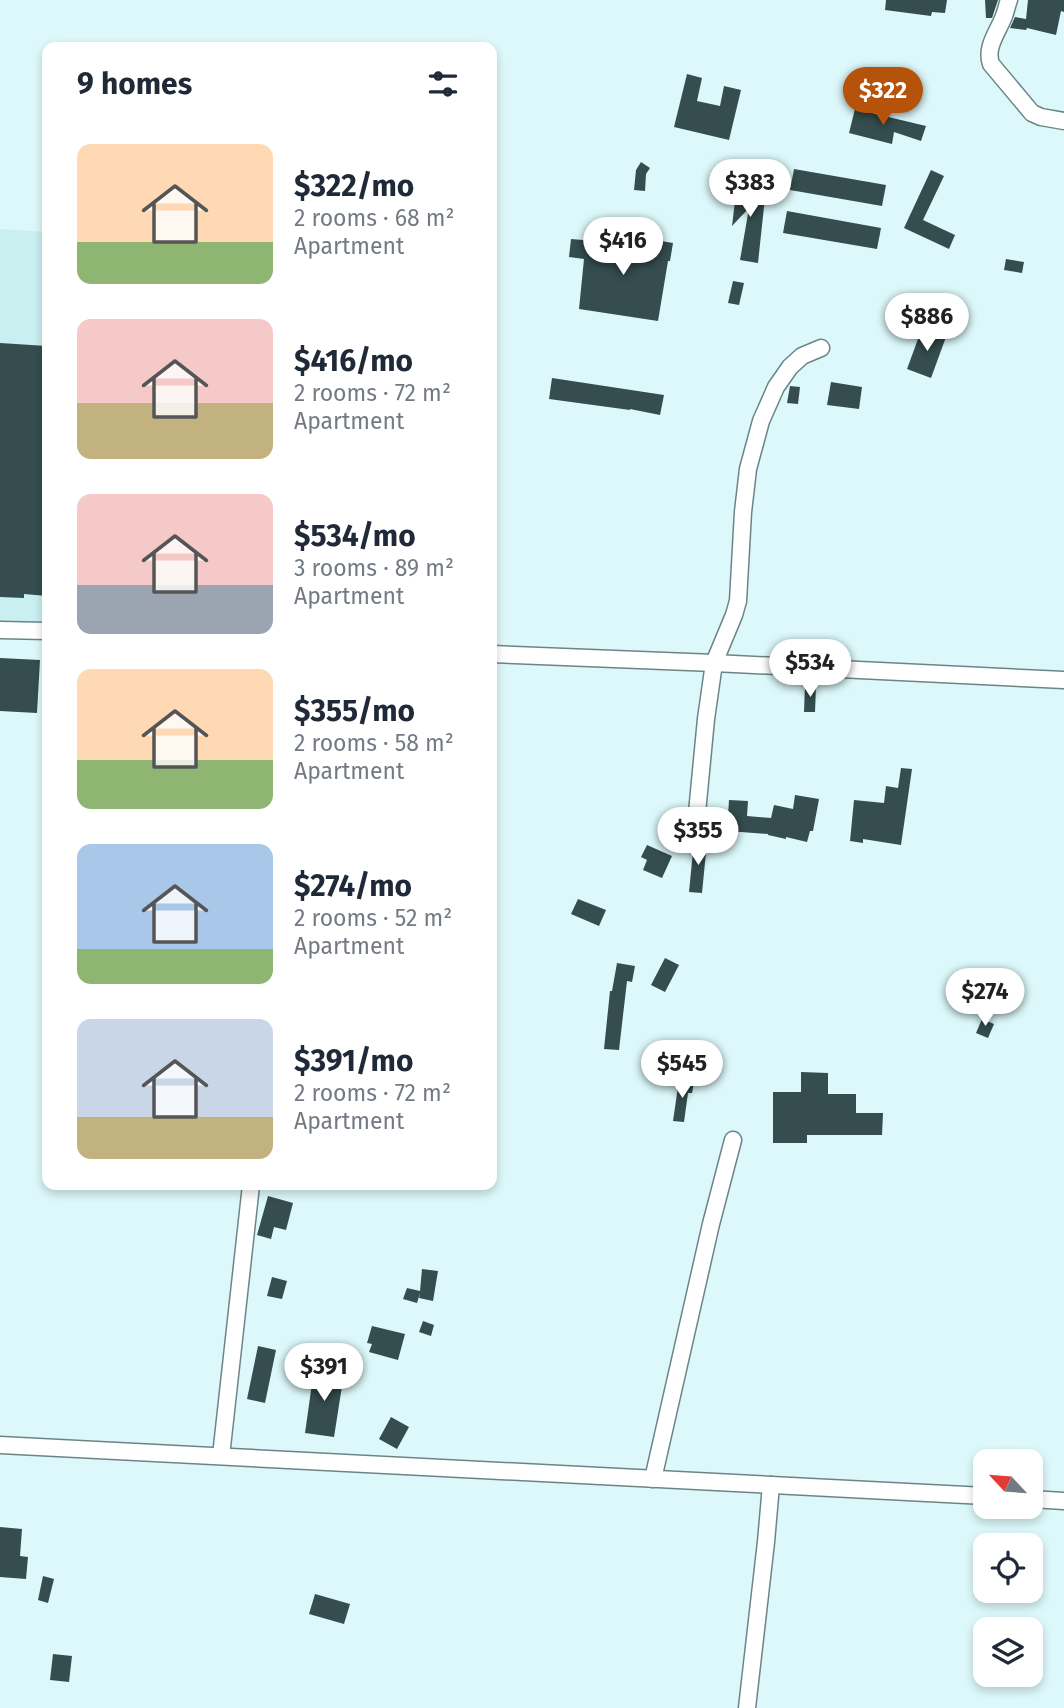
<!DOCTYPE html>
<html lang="en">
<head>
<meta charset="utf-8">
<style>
  :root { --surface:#fff; --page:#f6f6f7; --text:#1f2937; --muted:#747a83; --accent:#b45309 }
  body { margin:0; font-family:"Fira Sans",sans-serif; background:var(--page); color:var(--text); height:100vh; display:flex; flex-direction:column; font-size:26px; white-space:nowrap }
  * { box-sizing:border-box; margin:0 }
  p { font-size:23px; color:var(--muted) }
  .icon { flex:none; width:38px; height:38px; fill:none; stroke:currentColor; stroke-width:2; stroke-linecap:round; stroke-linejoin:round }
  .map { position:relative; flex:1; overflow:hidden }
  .details { position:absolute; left:42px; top:42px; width:455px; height:1148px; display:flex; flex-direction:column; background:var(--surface); border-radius:14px; box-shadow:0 4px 10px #0003 }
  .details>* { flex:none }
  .needle { width:46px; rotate:296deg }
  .fabs { position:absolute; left:973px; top:1449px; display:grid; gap:14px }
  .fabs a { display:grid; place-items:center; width:70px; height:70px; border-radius:14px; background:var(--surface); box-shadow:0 4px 10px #0003; font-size:35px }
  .price { position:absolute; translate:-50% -60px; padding:0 16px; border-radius:24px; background:#fff; color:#222; font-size:23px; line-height:46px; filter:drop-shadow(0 2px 4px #0008) }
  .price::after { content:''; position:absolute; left:50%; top:42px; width:21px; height:16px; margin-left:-10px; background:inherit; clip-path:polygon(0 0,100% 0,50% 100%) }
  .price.on { background:var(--accent); color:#fff }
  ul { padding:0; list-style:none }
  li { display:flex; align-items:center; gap:21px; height:175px; padding:0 35px }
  li span { display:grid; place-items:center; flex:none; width:196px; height:140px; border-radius:14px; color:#555 }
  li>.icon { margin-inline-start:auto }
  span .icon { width:84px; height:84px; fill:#fffc; stroke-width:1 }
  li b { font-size:30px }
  h2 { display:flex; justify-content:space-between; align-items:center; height:84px; padding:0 35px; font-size:30px }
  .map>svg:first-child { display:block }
</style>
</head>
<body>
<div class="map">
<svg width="1064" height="1708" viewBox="0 0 1064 1708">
  <rect width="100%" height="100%" fill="#dcf8fa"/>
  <path fill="#c9eff1" d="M0,229L47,232V623L0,621Z"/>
  <g fill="#354d4e">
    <path d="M886,0H947L945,13L932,12L931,16L885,10Z"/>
    <path d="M985,0H998L992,18H986Z"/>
    <path d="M1028,0H1064V12L1061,11L1056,35L1027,28L1026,30L1010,28L1015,17L1026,19Z"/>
    <path d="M687,74L702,78L697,101L720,106L724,86L741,90L729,140L674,127Z"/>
    <path d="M855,109L926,126L921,141L894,132L892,144L849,133Z"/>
    <path d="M641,162L650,168L646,174L645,191L634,190L636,170Z"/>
    <path d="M794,169L886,185L882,206L790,190Z"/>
    <path d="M931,170L944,176L923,220L955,235L949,249L904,228Z"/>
    <path d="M737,184L766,188L758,263L740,260L749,208L732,226Z"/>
    <path d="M787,211L881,228L877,249L783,233Z"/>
    <path d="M571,239L654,246L655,240L673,243L670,261H668L658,321L579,309L584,259L569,257Z"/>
    <path d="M1006,259L1024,262L1022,273L1004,270Z"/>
    <path d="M733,281L744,283L739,305L728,303Z"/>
    <path d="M922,328L946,337L931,378L907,369Z"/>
    <path d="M0,343L47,346V596L24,594V598L0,597Z"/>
    <path d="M552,378L664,395L660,415L630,409V410L549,399Z"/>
    <path d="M831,382L862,387L859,409L827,405Z"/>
    <path d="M790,386L800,387L798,404L787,403Z"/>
    <path d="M0,658L40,660L37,713L0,711Z"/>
    <path d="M805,685L816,686L815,712H804Z"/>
    <path d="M901,768L912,769L901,845L863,839V843L850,841L854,800L884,803L886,786L898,788Z"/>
    <path d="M795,795L819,799L813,831H810L807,842L786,837V839L768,835V834L727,831L729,800L748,801L747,816L771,818L774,805L793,809Z"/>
    <path d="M694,841L707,842L702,893L689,892Z"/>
    <path d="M647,845L672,856L662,878L643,870L647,860L641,857Z"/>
    <path d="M578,899L606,910L599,926L571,914Z"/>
    <path d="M665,958L679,965L665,992L651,985Z"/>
    <path d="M617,963L635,966L632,982L627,981L619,1050L604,1049L610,991H612Z"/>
    <path d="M982,1019L994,1024L988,1038L976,1033Z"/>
    <path d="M801,1072L828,1073V1094H856V1113H883L882,1135H807V1143H773V1092H801Z"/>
    <path d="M679,1080L694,1082L692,1093H688L684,1122L673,1121Z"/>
    <path d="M268,1196L293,1203L286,1230L274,1227L271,1239L257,1235Z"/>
    <path d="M422,1269L438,1271L433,1301L419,1298L420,1293L417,1303L403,1299L407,1288L420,1291Z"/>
    <path d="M272,1277L287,1281L282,1299L267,1296Z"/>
    <path d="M423,1321L434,1325L431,1336L419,1332Z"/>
    <path d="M372,1326L405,1334L398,1360L369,1352L372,1344L367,1343Z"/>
    <path d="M258,1346L276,1350L265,1403L247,1399Z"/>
    <path d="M314,1369L344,1373L334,1437L305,1433Z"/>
    <path d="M391,1417L409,1427L397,1449L379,1439Z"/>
    <path d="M0,1527L22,1529L20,1556L28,1557L26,1579L0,1577Z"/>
    <path d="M43,1576L54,1579L48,1603L38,1600Z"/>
    <path d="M315,1594L350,1604L344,1624L309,1614Z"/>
    <path d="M53,1654L72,1656L69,1682L50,1680Z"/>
  </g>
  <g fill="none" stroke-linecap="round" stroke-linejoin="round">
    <defs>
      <g id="minor">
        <path d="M1009,0C1007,5 1006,11 1004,16C998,32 985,47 991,64L1032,113L1041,117L1064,121"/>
        <path d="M0,630L47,631"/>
        <path d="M492,654L714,663L1064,680"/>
        <path d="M696,823L706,719L714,663L734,615L738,601L743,512L748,469L761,421L776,387L790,367L802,356L821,348"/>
        <path d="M0,1445L985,1496"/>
        <path d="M221,1456L251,1185"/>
        <path d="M653,1479L711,1224L733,1140"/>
        <path d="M1031,1499L1064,1501"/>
        <path d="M747,1708L766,1542L771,1485"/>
      </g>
    </defs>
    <use href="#minor" stroke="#6b8586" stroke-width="19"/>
    <use href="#minor" stroke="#fff" stroke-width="16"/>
  </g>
</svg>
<div class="fabs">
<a><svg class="needle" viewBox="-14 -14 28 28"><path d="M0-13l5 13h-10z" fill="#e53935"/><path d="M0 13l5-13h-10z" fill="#747a83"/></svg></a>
<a><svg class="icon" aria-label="locate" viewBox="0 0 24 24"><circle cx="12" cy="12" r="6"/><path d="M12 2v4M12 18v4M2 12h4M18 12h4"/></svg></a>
<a><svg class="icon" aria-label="layers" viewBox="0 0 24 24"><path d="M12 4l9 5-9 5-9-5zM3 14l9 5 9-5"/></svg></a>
</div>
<b class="price on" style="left:883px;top:127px">$322</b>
<b class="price" style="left:750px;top:219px">$383</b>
<b class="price" style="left:623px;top:277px">$416</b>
<b class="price" style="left:927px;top:353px">$886</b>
<b class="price" style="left:810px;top:699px">$534</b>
<b class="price" style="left:698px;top:867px">$355</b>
<b class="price" style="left:985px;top:1028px">$274</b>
<b class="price" style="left:682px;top:1100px">$545</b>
<b class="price" style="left:324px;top:1403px">$391</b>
<section class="details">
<h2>9 homes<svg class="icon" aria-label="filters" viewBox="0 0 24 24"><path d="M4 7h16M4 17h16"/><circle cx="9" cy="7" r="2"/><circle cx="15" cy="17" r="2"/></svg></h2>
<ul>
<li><span style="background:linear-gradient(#ffd9b3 70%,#8fb573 0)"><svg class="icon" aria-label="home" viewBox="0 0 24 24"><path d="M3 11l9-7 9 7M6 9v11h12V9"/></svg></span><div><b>$322/mo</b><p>2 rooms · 68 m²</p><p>Apartment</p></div></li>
<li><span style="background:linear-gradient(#f6c9c9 60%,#c2b280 0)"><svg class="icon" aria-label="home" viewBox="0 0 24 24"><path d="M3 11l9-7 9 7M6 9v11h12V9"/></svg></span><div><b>$416/mo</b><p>2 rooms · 72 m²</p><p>Apartment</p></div></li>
<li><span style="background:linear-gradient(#f6c9c9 65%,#9aa5b1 0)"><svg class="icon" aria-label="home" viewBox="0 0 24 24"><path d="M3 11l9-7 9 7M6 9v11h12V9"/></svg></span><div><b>$534/mo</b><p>3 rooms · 89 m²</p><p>Apartment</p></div></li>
<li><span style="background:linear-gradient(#ffd9b3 65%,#8fb573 0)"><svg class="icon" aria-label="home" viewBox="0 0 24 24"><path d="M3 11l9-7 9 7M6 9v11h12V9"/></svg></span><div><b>$355/mo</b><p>2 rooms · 58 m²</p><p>Apartment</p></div></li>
<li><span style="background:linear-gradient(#a9c7e8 75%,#8fb573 0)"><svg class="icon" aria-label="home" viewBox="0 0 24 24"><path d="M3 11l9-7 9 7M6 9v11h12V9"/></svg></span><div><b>$274/mo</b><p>2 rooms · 52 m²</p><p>Apartment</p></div></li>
<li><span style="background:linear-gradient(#c9d6e8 70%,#c2b280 0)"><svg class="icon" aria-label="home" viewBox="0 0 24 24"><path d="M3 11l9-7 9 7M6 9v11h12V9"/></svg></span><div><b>$391/mo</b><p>2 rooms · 72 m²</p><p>Apartment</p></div></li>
</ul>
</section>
</div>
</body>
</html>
